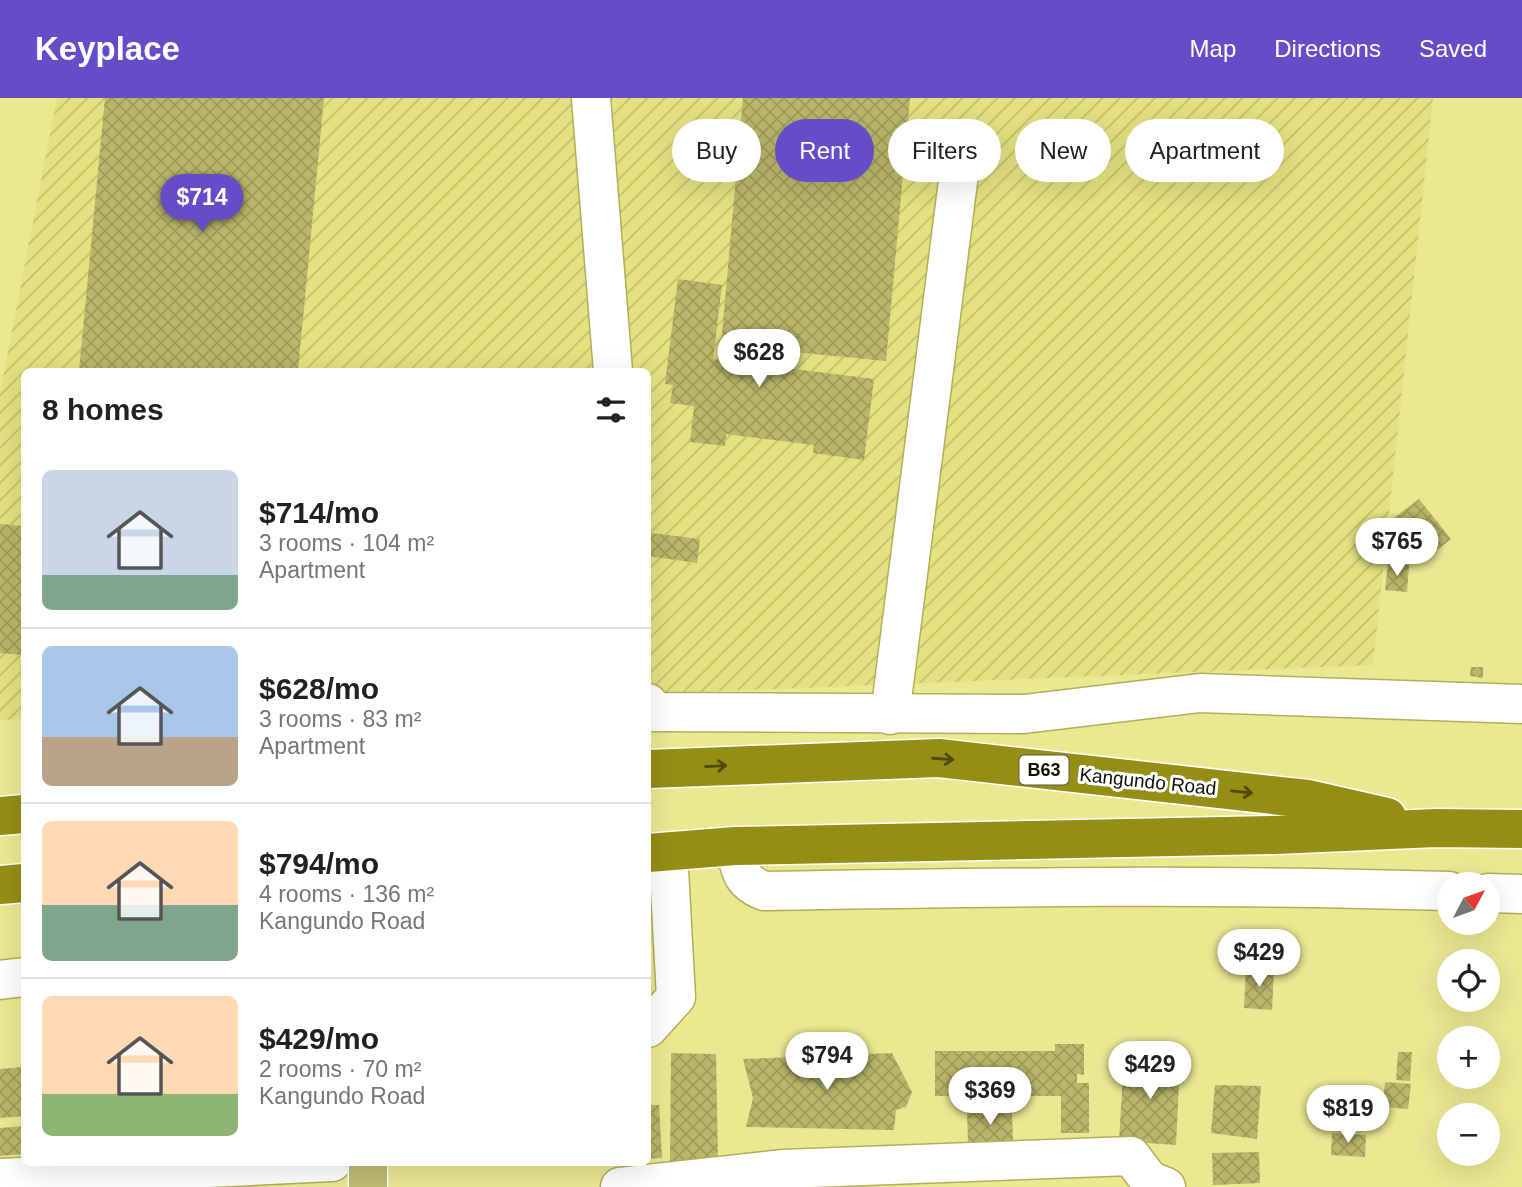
<!DOCTYPE html>
<html lang="en">
<head>
<meta charset="utf-8">
<style>
  :root { --surface:#fff; --page:#f6f6f6; --text:#202124; --muted:#757577; --line:#e0e0e0; --accent:#644dc6 }
  body { margin:0; font-family:Helvetica,sans-serif; background:var(--page); color:var(--text); height:100vh; display:flex; flex-direction:column; font-size:26px; white-space:nowrap }
  * { box-sizing:border-box; margin:0 }
  p { font-size:23px; color:var(--muted) }
  .icon { flex:none; width:38px; height:38px; fill:none; stroke:currentColor; stroke-width:2; stroke-linecap:round; stroke-linejoin:round }
  .map { position:relative; flex:1; overflow:hidden }
  .side { position:absolute; left:21px; top:270px; width:630px; height:798px; display:flex; flex-direction:column; background:var(--surface); border-radius:10px; box-shadow:0 7px 28px #0002 }
  .side>* { flex:none }
  .banner { position:absolute; left:672px; top:21px; width:665px; height:63px; display:flex; gap:14px }
  .needle { width:46px; rotate:49deg }
  .tools { position:absolute; left:1437px; top:774px; display:grid; gap:14px }
  .tools a { display:grid; place-items:center; width:63px; height:63px; border-radius:50%; background:var(--surface); box-shadow:0 7px 28px #0002; font-size:35px }
  .price { position:absolute; translate:-50% -60px; padding:0 16px; border-radius:24px; background:#fff; color:#222; font-size:23px; line-height:46px; filter:drop-shadow(0 2px 4px #0008) }
  .price::after { content:''; position:absolute; left:50%; top:42px; width:21px; height:16px; margin-left:-10px; background:inherit; clip-path:polygon(0 0,100% 0,50% 100%) }
  .price.selected { background:var(--accent); color:#fff }
  ul { padding:0; list-style:none }
  li { display:flex; align-items:center; gap:21px; height:175px; padding:0 21px }
  li+li { border-top:2px solid var(--line) }
  li span { display:grid; place-items:center; flex:none; width:196px; height:140px; border-radius:10px; color:#555 }
  li>.icon { margin-inline-start:auto }
  span .icon { width:84px; height:84px; fill:#fffc; stroke-width:1 }
  li b { font-size:30px }
  h2 { display:flex; justify-content:space-between; align-items:center; height:84px; padding:0 21px; font-size:30px }
  .chip { padding:0 24px; border-radius:32px; background:var(--surface); box-shadow:0 7px 28px #0002; font-size:24px; line-height:63px }
  .chip.selected { background:var(--accent); color:#fff }
  header { display:flex; align-items:center; gap:42px; box-sizing:border-box; height:98px; padding:0 35px; background:var(--accent); color:#fff }
  header strong { font-size:33px }
  nav { display:flex; gap:38px; margin-inline-start:auto; font-size:24px }
  .map>svg:first-child { display:block }
</style>
</head>
<body>
<header>
<strong>Keyplace</strong>
<nav><a>Map</a><a>Directions</a><a>Saved</a></nav>
</header>
<div class="map">
<svg width="1522" height="1089" viewBox="0 0 1522 1089">
  <defs>
    <pattern id="industrial-furrows" width="10" height="10" patternUnits="userSpaceOnUse" patternTransform="scale(1.75)"><rect width="10" height="10" fill="#e4e181"/><path d="M-1 1l2-2M0 10L10 0M9 11l2-2" fill="none" stroke="#c3c06e"/></pattern>
    <pattern id="building-cross-hatch" width="8" height="8" patternUnits="userSpaceOnUse" patternTransform="scale(1.75)"><rect width="8" height="8" fill="#bab76a"/><path d="M0 0l8 8M0 8l8-8" fill="none" stroke="#9f9c5a"/></pattern>
  </defs>
  <rect width="100%" height="100%" fill="#eae891"/>
  <path fill="url(#industrial-furrows)" d="M57,0H1433L1373,567L648,596V273H24V621L0,622V295Z"/>
  <g fill="url(#building-cross-hatch)">
    <path d="M105,0H324L298,273H79Z"/>
    <path d="M743,0H910L886,263L721,247Z"/>
    <path d="M678,181L722,187L713,261L874,281L864,362L813,355L814,347L726,336L725,348L690,344L694,308L670,305L673,287L665,286Z"/>
    <path d="M1419,401L1451,441L1423,463L1390,423Z"/>
    <path d="M0,426L24,428V557L0,555Z"/>
    <path d="M651,435L700,441L697,465L648,458Z"/>
    <path d="M1388,465L1409,467L1407,494L1385,492Z"/>
    <path d="M1471,569H1483V580L1470,578Z"/>
    <path d="M1246,869L1274,871L1272,912L1244,910Z"/>
    <path d="M1055,946H1084V977L1077,976V985H1089V1035H1061V998H935V953H1055Z"/>
    <path d="M1398,954H1412L1410,983L1396,982Z"/>
    <path d="M671,955L716,956L718,1063H670Z"/>
    <path d="M892,955L912,994L906,1009L896,1012L894,1032L746,1029L753,1000L743,961Z"/>
    <path d="M1124,959L1180,963L1176,1047L1119,1043Z"/>
    <path d="M24,969V1018L0,1020V971Z"/>
    <path d="M1385,984L1411,986L1408,1011L1383,1009Z"/>
    <path d="M1215,987L1261,988L1257,1041L1211,1035Z"/>
    <path d="M648,1007H659L662,1060L648,1061Z"/>
    <path d="M1012,1012L1013,1045L968,1046L967,1013Z"/>
    <path d="M24,1028V1056L0,1058V1030Z"/>
    <path d="M1332,1035L1366,1037L1365,1059L1331,1057Z"/>
    <path d="M1259,1054L1260,1085L1213,1087L1212,1055Z"/>
  </g>
  <g fill="none" stroke-linecap="round" stroke-linejoin="round">
    <defs>
      <g id="minor">
        <path d="M591,0L613,273"/>
        <path d="M648,605L650,614L1024,616L1200,595L1522,606"/>
        <path d="M890,617L963,44"/>
        <path d="M735,748C740,771 740,784 764,793C992,789 1221,786 1449,793"/>
        <path d="M1488,795L1522,796"/>
        <path d="M0,882L24,879"/>
        <path d="M648,930L676,899L668,754"/>
        <path d="M0,1080L332,1064"/>
        <path d="M620,1089L783,1071L1131,1058L1149,1082L1166,1089"/>
      </g>
      <path id="major" d="M368,1064V1089"/>
      <g id="highway">
        <path d="M648,671L939,660L1308,701L1387,719"/>
        <path d="M0,718L24,716"/>
        <path d="M648,755L735,748L1276,737L1436,730L1522,731"/>
        <path d="M0,787L24,785"/>
      </g>
    </defs>
    <use href="#minor" stroke="#b1ae59" stroke-width="41"/>
    <use href="#major" stroke="#fff" stroke-width="41"/>
    <use href="#highway" stroke="#fff" stroke-width="41"/>
    <use href="#minor" stroke="#fff" stroke-width="38"/>
    <use href="#major" stroke="#bfbc72" stroke-width="38"/>
    <use href="#highway" stroke="#948f14" stroke-width="38"/>
  </g>
  <defs><path id="oneway-shaft" d="M-6 0H5M1.5-3L5.5 0L1.5 3" fill="none" stroke-width="1.6" stroke-linecap="round" stroke-linejoin="round" transform="scale(1.75)"/></defs>
  <g stroke="#4c4909">
    <use href="#oneway-shaft" transform="translate(943 661) rotate(4)"/>
    <use href="#oneway-shaft" transform="translate(716 668) rotate(-3)"/>
    <use href="#oneway-shaft" transform="translate(1242 694) rotate(6)"/>
  </g>
  <g text-anchor="middle" stroke-width="6" stroke-linejoin="round" paint-order="stroke">
    <rect fill="#fff" stroke="#59584c" stroke-width="2" x="1019.5" y="657.5" width="49" height="29" rx="5"/>
    <g font-size="18" font-weight="bold" fill="#121000">
      <text x="1044" y="678">B63</text>
    </g>
    <g font-size="19" fill="#121000" stroke="#fff">
      <text transform="translate(1148 683) rotate(6)" y="7">Kangundo Road</text>
    </g>
  </g>
</svg>
<div class="tools">
<a><svg class="needle" viewBox="-14 -14 28 28"><path d="M0-13l5 13h-10z" fill="#e53935"/><path d="M0 13l5-13h-10z" fill="#757577"/></svg></a>
<a><svg class="icon" aria-label="locate" viewBox="0 0 24 24"><circle cx="12" cy="12" r="6"/><path d="M12 2v4M12 18v4M2 12h4M18 12h4"/></svg></a>
<a>+</a>
<a>−</a>
</div>
<b class="price selected" style="left:202px;top:136px">$714</b>
<b class="price" style="left:759px;top:291px">$628</b>
<b class="price" style="left:1397px;top:480px">$765</b>
<b class="price" style="left:1259px;top:891px">$429</b>
<b class="price" style="left:827px;top:994px">$794</b>
<b class="price" style="left:1150px;top:1003px">$429</b>
<b class="price" style="left:990px;top:1029px">$369</b>
<b class="price" style="left:1348px;top:1047px">$819</b>
<div class="banner">
<a class="chip">Buy</a>
<a class="chip selected">Rent</a>
<a class="chip">Filters</a>
<a class="chip">New</a>
<a class="chip">Apartment</a>
</div>
<section class="side">
<h2>8 homes<svg class="icon" aria-label="filters" viewBox="0 0 24 24"><path d="M4 7h16M4 17h16"/><circle cx="9" cy="7" r="2"/><circle cx="15" cy="17" r="2"/></svg></h2>
<ul>
<li><span style="background:linear-gradient(#c9d6e8 75%,#7fa58c 0)"><svg class="icon" aria-label="home" viewBox="0 0 24 24"><path d="M3 11l9-7 9 7M6 9v11h12V9"/></svg></span><div><b>$714/mo</b><p>3 rooms · 104 m²</p><p>Apartment</p></div></li>
<li><span style="background:linear-gradient(#a9c7e8 65%,#b9a48a 0)"><svg class="icon" aria-label="home" viewBox="0 0 24 24"><path d="M3 11l9-7 9 7M6 9v11h12V9"/></svg></span><div><b>$628/mo</b><p>3 rooms · 83 m²</p><p>Apartment</p></div></li>
<li><span style="background:linear-gradient(#ffd9b3 60%,#7fa58c 0)"><svg class="icon" aria-label="home" viewBox="0 0 24 24"><path d="M3 11l9-7 9 7M6 9v11h12V9"/></svg></span><div><b>$794/mo</b><p>4 rooms · 136 m²</p><p>Kangundo Road</p></div></li>
<li><span style="background:linear-gradient(#ffd9b3 70%,#8fb573 0)"><svg class="icon" aria-label="home" viewBox="0 0 24 24"><path d="M3 11l9-7 9 7M6 9v11h12V9"/></svg></span><div><b>$429/mo</b><p>2 rooms · 70 m²</p><p>Kangundo Road</p></div></li>
</ul>
</section>
</div>
</body>
</html>
